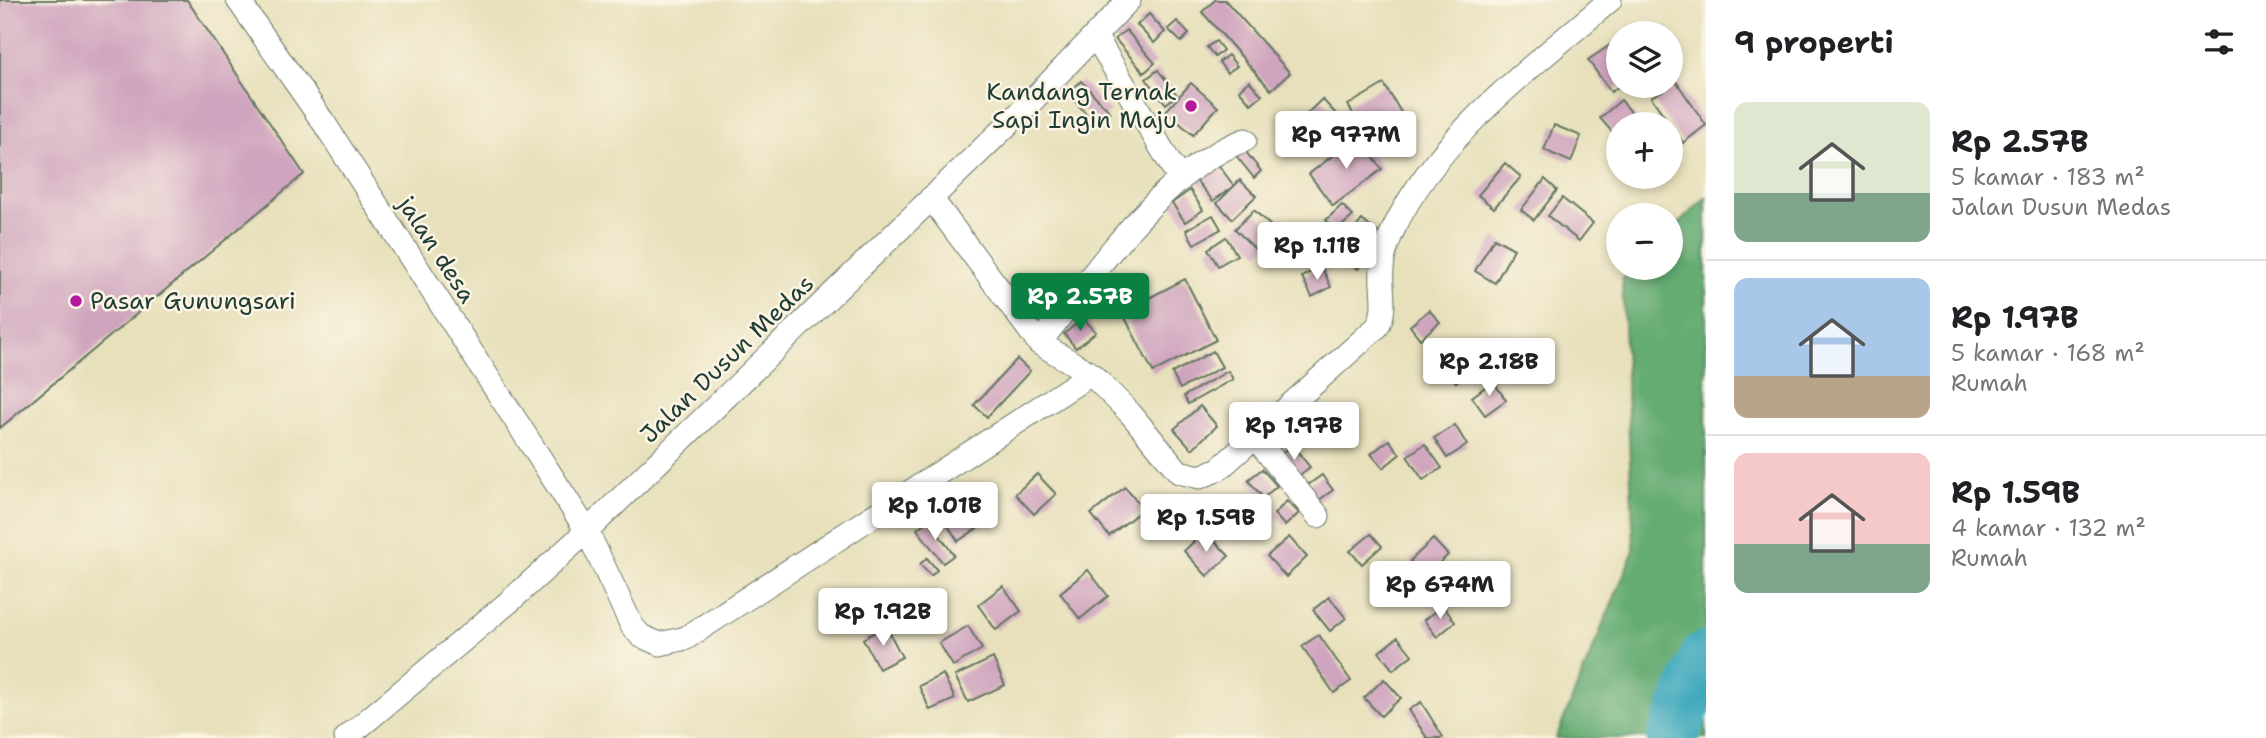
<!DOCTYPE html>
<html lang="id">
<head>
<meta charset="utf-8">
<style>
  :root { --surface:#fff; --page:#f2f2f2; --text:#202124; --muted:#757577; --line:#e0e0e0; --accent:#0b8043 }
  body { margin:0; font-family:"Shantell Sans",sans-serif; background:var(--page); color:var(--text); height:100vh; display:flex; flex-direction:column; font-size:26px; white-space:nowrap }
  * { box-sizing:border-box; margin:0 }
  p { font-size:23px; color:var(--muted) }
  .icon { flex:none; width:38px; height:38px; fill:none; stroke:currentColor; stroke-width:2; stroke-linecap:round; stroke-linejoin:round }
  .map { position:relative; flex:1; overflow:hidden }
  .details { display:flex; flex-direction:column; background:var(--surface); width:560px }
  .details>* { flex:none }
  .fabs { position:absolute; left:1606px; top:21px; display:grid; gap:14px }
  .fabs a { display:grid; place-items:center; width:77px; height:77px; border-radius:50%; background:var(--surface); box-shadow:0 4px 10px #0003; font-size:35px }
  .price { position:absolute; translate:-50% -60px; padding:0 16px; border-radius:7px; background:#fff; color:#222; font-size:23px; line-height:46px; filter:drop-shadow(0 2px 4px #0008) }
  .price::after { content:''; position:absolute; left:50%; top:42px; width:21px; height:16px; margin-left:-10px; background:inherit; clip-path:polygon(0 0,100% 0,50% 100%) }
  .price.selected { background:var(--accent); color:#fff }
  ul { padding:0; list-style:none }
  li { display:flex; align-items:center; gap:21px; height:175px; padding:0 28px }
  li+li { border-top:2px solid var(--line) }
  li span { display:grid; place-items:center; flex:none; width:196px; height:140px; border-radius:14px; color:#555 }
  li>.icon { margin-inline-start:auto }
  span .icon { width:84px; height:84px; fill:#fffc; stroke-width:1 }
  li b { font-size:30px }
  h2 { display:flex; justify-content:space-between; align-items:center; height:84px; padding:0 28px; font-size:30px }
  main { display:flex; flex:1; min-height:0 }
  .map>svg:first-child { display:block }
</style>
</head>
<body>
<main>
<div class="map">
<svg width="1706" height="738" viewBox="0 0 1706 738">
  <rect width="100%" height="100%" fill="#fcf5e5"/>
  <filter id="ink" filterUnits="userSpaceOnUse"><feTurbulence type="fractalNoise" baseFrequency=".0143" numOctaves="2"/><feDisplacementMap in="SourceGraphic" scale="14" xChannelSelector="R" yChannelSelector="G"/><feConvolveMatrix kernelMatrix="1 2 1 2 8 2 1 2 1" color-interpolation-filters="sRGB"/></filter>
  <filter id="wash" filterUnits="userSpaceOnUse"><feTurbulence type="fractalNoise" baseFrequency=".00686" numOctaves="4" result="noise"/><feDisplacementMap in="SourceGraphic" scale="28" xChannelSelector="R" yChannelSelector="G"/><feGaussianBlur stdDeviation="1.57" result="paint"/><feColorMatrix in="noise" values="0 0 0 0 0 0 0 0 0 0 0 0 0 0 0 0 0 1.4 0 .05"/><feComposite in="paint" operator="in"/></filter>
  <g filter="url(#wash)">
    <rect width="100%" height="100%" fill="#e7e0bb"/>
    <path fill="#65ac73" stroke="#427454" stroke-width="2" d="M1706,197V738H1556L1634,550L1622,279L1634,268H1671V231Z"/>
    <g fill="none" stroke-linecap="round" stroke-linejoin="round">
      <path stroke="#3ea9bd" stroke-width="51" d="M1672,738L1706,656"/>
    </g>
    <g id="blocks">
      <g fill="#cfa4be">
        <path d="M0,0H187L304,174L0,428Z"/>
        <path d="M1215,0H1225L1290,73L1271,90L1202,12Z"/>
        <path d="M1149,14L1165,32L1154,43L1137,25Z"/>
        <path d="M1177,21L1189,34L1181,42L1168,29Z"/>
        <path d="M1126,30L1155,63L1144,73L1115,39Z"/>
        <path d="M1216,41L1223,50L1215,57L1207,47Z"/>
        <path d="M1610,45L1619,57V86L1611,92L1588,60Z"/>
        <path d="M1228,55L1237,66L1227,73L1219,62Z"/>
        <path d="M1158,70L1177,95L1166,104L1146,79Z"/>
        <path d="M1675,80L1706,125L1683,143L1651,97L1671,86Z"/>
        <path d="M1081,81L1110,112L1096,124L1068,94Z"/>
        <path d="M1249,81L1262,95L1251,104L1239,90Z"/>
        <path d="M1191,83L1218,107L1193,135L1166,111Z"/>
        <path d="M1384,84L1408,124L1372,146L1348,105Z"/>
        <path d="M1322,99L1340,118L1312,146L1293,127Z"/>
        <path d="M1621,100L1641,124H1619V140L1600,118Z"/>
        <path d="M1554,125L1581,136L1571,162L1544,150Z"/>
        <path d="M1358,136L1382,169L1333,206L1309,174Z"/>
        <path d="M1242,147L1261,171L1254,178L1234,153Z"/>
        <path d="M1217,163L1234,186L1213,201L1195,179Z"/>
        <path d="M1505,163L1521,177L1494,208L1478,195Z"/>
        <path d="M1545,179L1557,190L1534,220L1521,210Z"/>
        <path d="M1240,180L1256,196L1232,219L1217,203Z"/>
        <path d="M1190,190L1203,210L1185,222L1172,203Z"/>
        <path d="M1562,198L1593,223L1579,241L1548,216Z"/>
        <path d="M1342,205L1353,216L1336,231L1326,220Z"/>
        <path d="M1254,210L1279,234L1259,253L1235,229Z"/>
        <path d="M1213,215L1221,229L1194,244L1186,230Z"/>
        <path d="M1362,220L1383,237L1358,269L1337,252Z"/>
        <path d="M1226,237L1237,255L1218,266L1208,249Z"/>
        <path d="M1494,238L1514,249L1495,283L1475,271Z"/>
        <path d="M1321,266L1331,287L1312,297L1302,277Z"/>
        <path d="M1185,279L1216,340L1153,372L1122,312Z"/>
        <path d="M1429,310L1440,322L1420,339L1410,326Z"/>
        <path d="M1083,318L1096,332L1076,348L1064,334Z"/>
        <path d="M1465,345L1480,363L1456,382L1442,365Z"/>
        <path d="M1213,351L1222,367L1180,389L1172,373Z"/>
        <path d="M1017,359L1030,371L987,417L974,405Z"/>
        <path d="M1228,371L1233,379L1188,404L1184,396Z"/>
        <path d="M1493,381L1506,400L1485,415L1472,397Z"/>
        <path d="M1200,406L1217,426L1192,449L1174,429Z"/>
        <path d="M1455,425L1467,445L1447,458L1434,438Z"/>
        <path d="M1389,440L1400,454L1383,468L1371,454Z"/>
        <path d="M1425,444L1442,468L1423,480L1407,456Z"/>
        <path d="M1292,445L1310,467L1296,478L1278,456Z"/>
        <path d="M1262,469L1277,486L1263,498L1248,480Z"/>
        <path d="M1037,474L1056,494L1034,514L1015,494Z"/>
        <path d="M1322,475L1333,490L1312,505L1301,490Z"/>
        <path d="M967,485L990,520L958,541L935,506Z"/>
        <path d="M1125,487L1143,509L1109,536L1091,514Z"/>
        <path d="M1287,501L1299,513L1285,526L1274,514Z"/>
        <path d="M928,520L954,555L943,563L917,529Z"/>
        <path d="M1205,531L1229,556L1207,576L1184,551Z"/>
        <path d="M1371,534L1382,546L1362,564L1350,551Z"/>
        <path d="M1289,537L1307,557L1286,577L1267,556Z"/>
        <path d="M1433,539L1448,555L1425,577L1410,561Z"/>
        <path d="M927,558L937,570L931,576L920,564Z"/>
        <path d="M1088,570L1108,596L1080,619L1060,593Z"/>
        <path d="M1003,586L1021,611L996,630L978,605Z"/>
        <path d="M1329,597L1346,618L1330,631L1313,610Z"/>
        <path d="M1443,606L1455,622L1437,637L1424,620Z"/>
        <path d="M886,626L902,657L879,669L863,639Z"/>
        <path d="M968,626L982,649L953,666L939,643Z"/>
        <path d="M1319,635L1351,681L1334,693L1302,646Z"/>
        <path d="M1398,637L1412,655L1393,670L1379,652Z"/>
        <path d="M993,658L1005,685L968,702L955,676Z"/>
        <path d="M943,674L955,699L930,710L919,686Z"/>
        <path d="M1384,679L1401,698L1381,716L1364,698Z"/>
        <path d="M1421,702L1443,737L1441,738H1427L1409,710Z"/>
      </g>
    </g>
  </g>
  <g filter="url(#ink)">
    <use href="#blocks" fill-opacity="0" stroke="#657663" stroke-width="2"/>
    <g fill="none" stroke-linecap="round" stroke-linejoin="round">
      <defs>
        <g id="minor">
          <path d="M238,0L324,123L587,531L632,626L641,636L660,644L686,638L1091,374"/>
          <path d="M1096,37L1180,180"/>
          <path d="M931,198L1039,343L1091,374L1130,413L1179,472L1200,477L1219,469L1377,327C1388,310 1380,288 1382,269C1383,255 1388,241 1394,228C1440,133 1532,68 1610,0"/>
          <path d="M1039,343C1094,276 1161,170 1245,140"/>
          <path d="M1255,437L1318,516"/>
          <path d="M346,738L510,601L587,531L1030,103L1129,0"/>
        </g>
      </defs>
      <use href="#minor" stroke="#657663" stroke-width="25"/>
      <use href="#minor" stroke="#fff" stroke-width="23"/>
    </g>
  </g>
  <g fill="#b5179e" stroke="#fcf5e5" stroke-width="2.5">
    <circle cx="1191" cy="106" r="7"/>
    <circle cx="76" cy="301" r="7"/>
  </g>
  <g text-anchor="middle" stroke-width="5" stroke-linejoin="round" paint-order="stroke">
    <g font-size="24" fill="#1f3d34" stroke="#fcf5e5" text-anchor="end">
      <text x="1177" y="100">Kandang Ternak<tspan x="1177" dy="28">Sapi Ingin Maju</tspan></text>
      <text x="90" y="309" text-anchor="start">Pasar Gunungsari</text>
    </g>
    <g font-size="24" fill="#1f3d34" stroke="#fcf5e5">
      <text transform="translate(437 250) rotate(57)" y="8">jalan desa</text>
      <text transform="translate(727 359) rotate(-44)" y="8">Jalan Dusun Medas</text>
    </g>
  </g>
</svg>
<div class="fabs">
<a><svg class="icon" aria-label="layers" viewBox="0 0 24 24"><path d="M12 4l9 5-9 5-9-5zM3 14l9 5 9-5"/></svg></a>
<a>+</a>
<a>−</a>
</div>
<b class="price" style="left:1346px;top:171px">Rp 977M</b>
<b class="price" style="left:1317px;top:282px">Rp 1.11B</b>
<b class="price selected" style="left:1080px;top:333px">Rp 2.57B</b>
<b class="price" style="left:1489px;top:398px">Rp 2.18B</b>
<b class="price" style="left:1294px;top:462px">Rp 1.97B</b>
<b class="price" style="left:935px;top:542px">Rp 1.01B</b>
<b class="price" style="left:1206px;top:554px">Rp 1.59B</b>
<b class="price" style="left:1440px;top:621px">Rp 674M</b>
<b class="price" style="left:883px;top:648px">Rp 1.92B</b>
</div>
<section class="details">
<h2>9 properti<svg class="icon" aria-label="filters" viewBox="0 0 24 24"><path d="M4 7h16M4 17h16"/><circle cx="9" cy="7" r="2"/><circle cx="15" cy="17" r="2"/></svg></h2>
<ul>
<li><span style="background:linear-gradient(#dfe7d0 65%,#7fa58c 0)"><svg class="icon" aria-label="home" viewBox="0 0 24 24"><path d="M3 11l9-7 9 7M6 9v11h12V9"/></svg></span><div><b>Rp 2.57B</b><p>5 kamar · 183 m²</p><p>Jalan Dusun Medas</p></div></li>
<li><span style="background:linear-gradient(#a9c7e8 70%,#b9a48a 0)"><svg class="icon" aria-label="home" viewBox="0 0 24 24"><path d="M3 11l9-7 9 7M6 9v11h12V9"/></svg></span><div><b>Rp 1.97B</b><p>5 kamar · 168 m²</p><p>Rumah</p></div></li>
<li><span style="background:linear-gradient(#f6c9c9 65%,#7fa58c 0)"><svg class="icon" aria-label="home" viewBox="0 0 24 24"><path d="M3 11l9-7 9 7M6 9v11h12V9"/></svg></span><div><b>Rp 1.59B</b><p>4 kamar · 132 m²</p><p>Rumah</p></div></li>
</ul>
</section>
</main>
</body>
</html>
